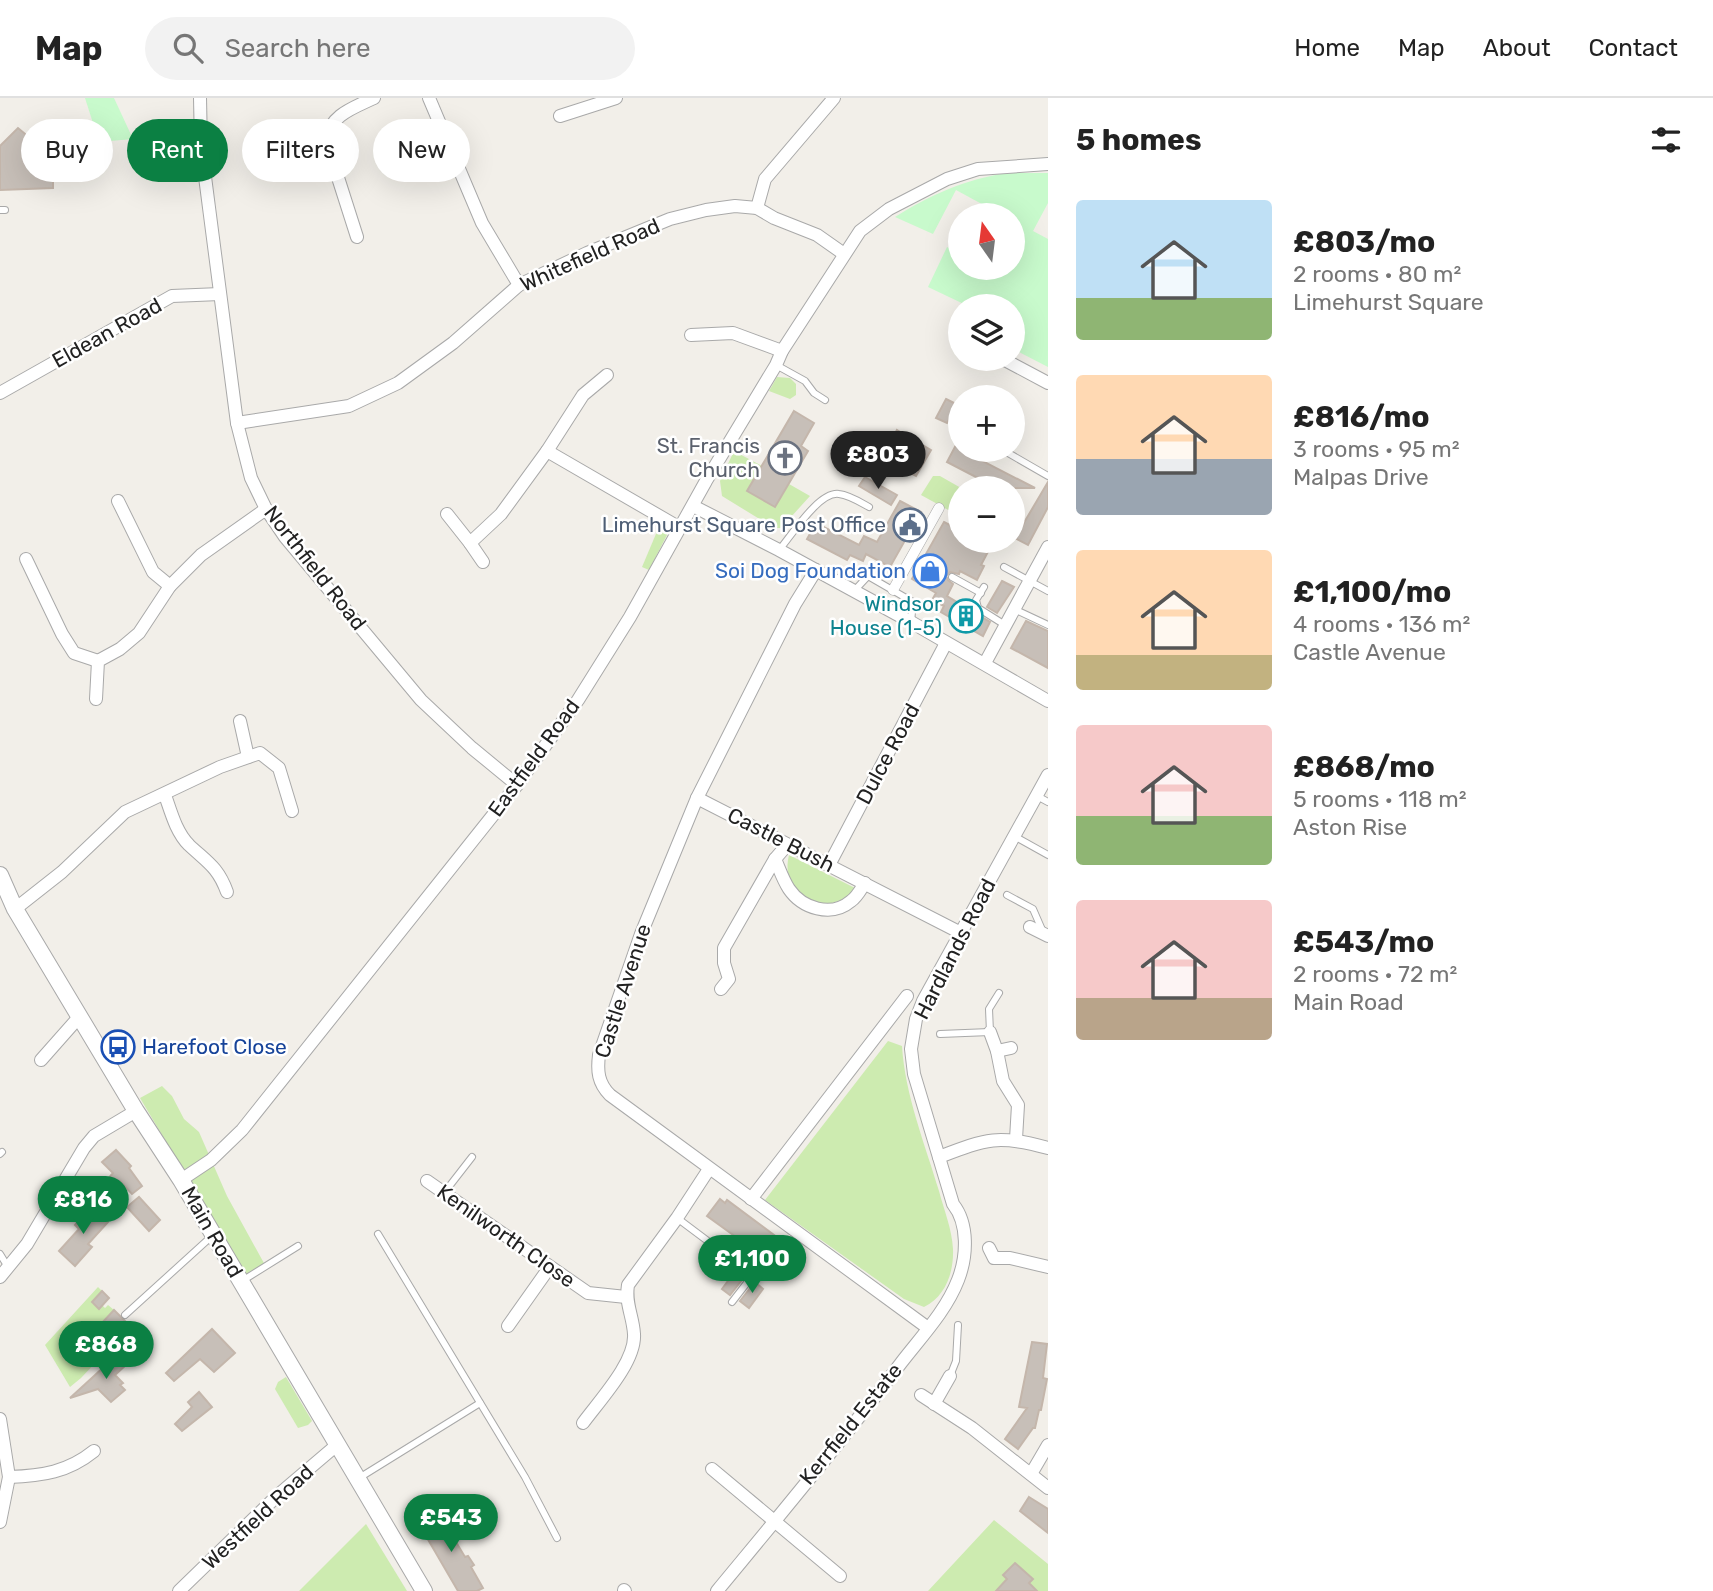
<!DOCTYPE html>
<html lang="en">
<head>
<meta charset="utf-8">
<style>
  :root { --surface:#fff; --page:#f2f2f2; --text:#222; --muted:#767676; --line:#e0e0e0; --accent:#0b8043 }
  body { margin:0; font-family:Rubik,sans-serif; background:var(--page); color:var(--text); height:100vh; display:flex; flex-direction:column; font-size:26px; white-space:nowrap }
  * { box-sizing:border-box; margin:0 }
  p { font-size:23px; color:var(--muted) }
  .icon { flex:none; width:38px; height:38px; fill:none; stroke:currentColor; stroke-width:2; stroke-linecap:round; stroke-linejoin:round }
  .map { position:relative; flex:1; overflow:hidden }
  .side { display:flex; flex-direction:column; background:var(--surface); width:665px }
  .side>* { flex:none }
  .hud { position:absolute; left:21px; top:21px; width:665px; height:63px; display:flex; gap:14px }
  .needle { width:46px; rotate:346deg }
  .fabs { position:absolute; left:948px; top:105px; display:grid; gap:14px }
  .fabs a { display:grid; place-items:center; width:77px; height:77px; border-radius:50%; background:var(--surface); box-shadow:0 7px 28px #0002; font-size:35px }
  .price { position:absolute; translate:-50% -60px; padding:0 16px; border-radius:24px; background:var(--accent); color:#fff; font-size:23px; line-height:46px; filter:drop-shadow(0 2px 4px #0008) }
  .price::after { content:''; position:absolute; left:50%; top:42px; width:21px; height:16px; margin-left:-10px; background:inherit; clip-path:polygon(0 0,100% 0,50% 100%) }
  .price.selected { background:#222; color:#fff }
  ul { padding:0; list-style:none }
  li { display:flex; align-items:center; gap:21px; height:175px; padding:0 28px }
  li span { display:grid; place-items:center; flex:none; width:196px; height:140px; border-radius:7px; color:#555 }
  li>.icon { margin-inline-start:auto }
  span .icon { width:84px; height:84px; fill:#fffc; stroke-width:1 }
  li b { font-size:30px }
  h2 { display:flex; justify-content:space-between; align-items:center; height:84px; padding:0 28px; font-size:30px }
  .tag { padding:0 24px; border-radius:32px; background:var(--surface); box-shadow:0 7px 28px #0002; font-size:24px; line-height:63px }
  .tag.selected { background:var(--accent); color:#fff }
  header { display:flex; align-items:center; gap:42px; box-sizing:border-box; height:98px; padding:0 35px; background:var(--surface); border-bottom:2px solid var(--line) }
  header strong { font-size:33px }
  nav { display:flex; gap:38px; margin-inline-start:auto; font-size:24px }
  .search { width:490px; height:63px; background:var(--page); display:flex; align-items:center; gap:18px; box-sizing:border-box; padding:0 24px; border-radius:38px; color:var(--muted); font-size:26px }
  main { display:flex; flex:1; min-height:0 }
  .map>svg:first-child { display:block }
</style>
</head>
<body>
<header>
<strong>Map</strong>
<div class="search"><svg class="icon" aria-label="search" viewBox="0 0 24 24"><circle cx="10" cy="10" r="6"/><path d="M15 15l6 6"/></svg>Search here</div>
<nav><a>Home</a><a>Map</a><a>About</a><a>Contact</a></nav>
</header>
<main>
<div class="map">
<svg width="1048" height="1493" viewBox="0 0 1048 1493">
  <rect width="100%" height="100%" fill="#f2efe9"/>
  <g fill="#cdebb0">
    <path d="M777,279L790,280L796,286V297L790,301L769,293Z"/>
    <path d="M734,353L762,368L747,393L775,409L789,386L810,398L781,430H774L722,398L720,383Z"/>
    <path d="M933,378H940L961,390V419L921,397Z"/>
    <path d="M661,424L667,427L669,433L649,472L642,469Z"/>
    <path d="M789,757L855,790C829,824 778,798 789,757Z"/>
    <path d="M888,943L902,948C905,997 925,1046 939,1093C944,1112 952,1131 953,1151C954,1175 945,1199 924,1209L904,1201L765,1102Z"/>
    <path d="M162,988L172,998L184,1021L199,1034L227,1098L265,1167L247,1180L140,1000Z"/>
    <path d="M98,1189L102,1193L92,1205L99,1211L102,1207L105,1210L108,1207L114,1212L101,1227L113,1239L127,1225L130,1228L81,1280L70,1289L45,1247Z"/>
    <path d="M286,1279L312,1323L308,1327L298,1330L275,1291L278,1284Z"/>
    <path d="M994,1422L1048,1466V1493H1034L1029,1485L1032,1481L1015,1465L1003,1477L1007,1481L998,1491L1000,1493H928Z"/>
    <path d="M366,1426L407,1493H299Z"/>
  </g>
  <g fill="#c8facc">
    <path d="M85,0H114L133,41L99,44Z"/>
    <path d="M1007,75H1048V105L1033,133L1048,141V269L1013,251V208H968L928,189L947,149L961,156V170H1013V117H1002L956,92L933,136L895,119C930,97 966,81 1007,75Z"/>
  </g>
  <g fill="#c7bfb8" stroke="#c4b6ab" stroke-width="2">
    <path d="M63,29L100,63L87,76L53,77V90L0,92V48L18,30L42,50Z"/>
    <path d="M946,301L958,307L947,325L936,320Z"/>
    <path d="M794,313L814,325L801,348L808,353L775,409L747,393Z"/>
    <path d="M897,332L931,352L916,378L881,360Z"/>
    <path d="M956,347L961,352L1035,390H997L947,364Z"/>
    <path d="M865,379L897,397L891,407L859,388Z"/>
    <path d="M1048,384V409L1028,447L1015,440Z"/>
    <path d="M900,403L921,414L890,469L866,456L863,463L850,457L847,462L807,441L816,425L859,447L864,438L877,444Z"/>
    <path d="M944,424L961,433V443H977L990,450L981,467L984,468L977,482L960,473L959,476L950,474L946,478L948,482L953,486L947,498L990,524L983,538L941,514L944,508L932,502L936,495L912,481Z"/>
    <path d="M1002,483L1014,489L997,515L987,509Z"/>
    <path d="M1026,523L1048,533V570L1011,550Z"/>
    <path d="M116,1052L131,1068L129,1070L142,1088L132,1096L120,1083L97,1111L88,1104L113,1075L102,1064Z"/>
    <path d="M139,1099L160,1122L149,1133L127,1109Z"/>
    <path d="M720,1101L725,1105L727,1102L790,1149L776,1168L707,1118Z"/>
    <path d="M92,1109L108,1124L88,1146L92,1149L75,1168L59,1153L79,1131L75,1127Z"/>
    <path d="M736,1172L745,1178L730,1197L722,1191Z"/>
    <path d="M755,1184L763,1191L749,1210L740,1203Z"/>
    <path d="M102,1193L109,1200L99,1211L92,1204Z"/>
    <path d="M114,1212L127,1225L113,1239L101,1226Z"/>
    <path d="M212,1231L235,1255L214,1274L200,1261L174,1283L166,1275Z"/>
    <path d="M1032,1244L1047,1246L1043,1280L1047,1281L1041,1312H1039L1035,1330H1033L1018,1351L1005,1341L1027,1310L1019,1309Z"/>
    <path d="M117,1257L126,1267L115,1277L123,1285L120,1287L125,1292L111,1304L98,1291L70,1300Z"/>
    <path d="M199,1294L212,1309L182,1333L175,1326L192,1309L188,1304Z"/>
    <path d="M1029,1399L1048,1411V1435L1020,1413Z"/>
    <path d="M441,1413L446,1422L444,1424L465,1459L468,1458L474,1467L471,1469L483,1490L477,1493H458L419,1426Z"/>
    <path d="M1015,1465L1033,1481L1029,1485L1037,1493H996L1007,1481L1003,1477Z"/>
  </g>
  <g fill="none" stroke-linecap="round" stroke-linejoin="round">
    <defs>
      <g id="service">
        <path d="M0,112H5"/>
        <path d="M776,267L805,283L814,295L825,302"/>
        <path d="M1003,352L1048,378"/>
        <path d="M779,452C792,437 819,393 839,396C849,397 860,404 869,409"/>
        <path d="M1004,469L1048,493"/>
        <path d="M952,479L981,495"/>
        <path d="M984,489L976,502L978,510L1005,527"/>
        <path d="M854,493L868,478L913,504L911,524"/>
        <path d="M1014,511L1048,527"/>
        <path d="M1037,698L1048,704"/>
        <path d="M1014,738L1048,757"/>
        <path d="M1007,797L1033,811L1043,834"/>
        <path d="M940,936L990,934L989,911L999,895"/>
        <path d="M0,1056L2,1054"/>
        <path d="M444,1095L472,1059"/>
        <path d="M677,1120L753,1177L732,1204"/>
        <path d="M378,1136L525,1379L557,1440"/>
        <path d="M0,1156L8,1169"/>
        <path d="M242,1183L298,1148"/>
        <path d="M125,1217L212,1138"/>
        <path d="M950,1278L956,1263L958,1227"/>
        <path d="M359,1380L480,1305"/>
      </g>
      <path id="pedestrian" d="M893,492L939,410"/>
      <g id="minor">
        <path d="M200,0L201,48L237,325L251,380L266,411L285,439L421,602L472,650L517,687"/>
        <path d="M429,0L482,125L519,187"/>
        <path d="M560,18L616,0"/>
        <path d="M757,110L765,81L834,0"/>
        <path d="M357,139L326,42C330,17 353,10 374,0"/>
        <path d="M691,237L733,235L782,253"/>
        <path d="M1003,261L1048,285"/>
        <path d="M0,295L172,198L220,196"/>
        <path d="M237,325L349,308L398,285L453,245L519,187L587,155L670,121L706,112L735,108L757,110L774,120L817,137L844,156"/>
        <path d="M547,353L583,297L607,277"/>
        <path d="M118,403L153,474L170,488"/>
        <path d="M693,408L779,452L911,524L1048,603"/>
        <path d="M447,416L470,445L501,416L547,353L680,430"/>
        <path d="M470,445L483,464"/>
        <path d="M26,461L62,536L74,555L98,563"/>
        <path d="M816,472L795,506L697,700L641,836L599,957C597,973 598,985 610,997L928,1230"/>
        <path d="M985,565L1048,449"/>
        <path d="M96,601L98,563L120,551L139,535L170,488L201,457L266,411"/>
        <path d="M240,623L248,659"/>
        <path d="M165,697C171,714 176,734 189,747C207,764 218,769 227,794"/>
        <path d="M697,700L961,835"/>
        <path d="M775,761C779,770 783,782 789,791C802,810 831,820 851,803C857,799 861,791 865,785"/>
        <path d="M829,767L946,545"/>
        <path d="M15,811L62,774L125,714L220,669L260,655L279,670L292,713"/>
        <path d="M1030,829L1048,838"/>
        <path d="M721,891L729,881L724,865V850L775,761L787,747"/>
        <path d="M990,934L997,953L1003,983L1018,1007L1016,1041"/>
        <path d="M997,953L1011,950"/>
        <path d="M41,962L79,919"/>
        <path d="M939,1059C986,1041 998,1036 1048,1050"/>
        <path d="M181,1082L211,1062L242,1032L517,687L578,602L630,519L706,383L776,267L782,253L860,133L889,111L947,81L978,71L1048,66"/>
        <path d="M427,1083L588,1195L626,1199"/>
        <path d="M751,1101L907,898"/>
        <path d="M989,1150L994,1160H1010L1048,1169"/>
        <path d="M0,1179L27,1146L84,1050L94,1038L136,1013"/>
        <path d="M508,1228L549,1170"/>
        <path d="M921,1297L972,1330L1048,1390"/>
        <path d="M934,1306L950,1278"/>
        <path d="M0,1321L9,1379L0,1424"/>
        <path d="M583,1325C599,1303 636,1264 634,1236C633,1218 625,1206 628,1187L677,1120L709,1071"/>
        <path d="M712,1371L840,1478"/>
        <path d="M1031,1376L1048,1347"/>
        <path d="M9,1379C42,1378 68,1374 94,1353"/>
        <path d="M624,1492L625,1493"/>
        <path d="M179,1493L278,1397L338,1346"/>
        <path d="M717,1493C779,1418 842,1343 901,1265C921,1239 946,1213 958,1182C967,1159 969,1126 953,1106L914,976L911,951L916,921L923,903L1048,677"/>
      </g>
      <path id="tertiary" d="M0,777L15,811L136,1013L181,1082L424,1493"/>
    </defs>
    <use href="#service" stroke="#a9a9a9" stroke-width="8"/>
    <use href="#pedestrian" stroke="#a9a9a9" stroke-width="11"/>
    <use href="#minor" stroke="#a9a9a9" stroke-width="14"/>
    <use href="#tertiary" stroke="#a9a9a9" stroke-width="18"/>
    <use href="#service" stroke="#fff" stroke-width="6"/>
    <use href="#pedestrian" stroke="#fff" stroke-width="10"/>
    <use href="#minor" stroke="#fff" stroke-width="12"/>
    <use href="#tertiary" stroke="#fff" stroke-width="16"/>
  </g>
  <defs>
    <symbol id="church-ring" viewBox="-11 -11 22 22"><circle r="9.5" fill="#fff" stroke="#6b7280" stroke-width="1.5"/><path d="M-1.2-6h2.4v3.5h3.3v2.4h-3.3V6h-2.4V-.1h-3.3v-2.4h3.3Z" fill="#6b7280"/></symbol>
    <symbol id="civic-ring" viewBox="-11 -11 22 22"><circle r="9.5" fill="#fff" stroke="#5c6f8a" stroke-width="1.5"/><path d="M-.6-6.5H3V-4.5H.6V-3L4-1V1h2V6H-6V1h2V-1L-.6-3ZM-1.2 2.5V6h2.4V2.5Z" fill="#5c6f8a"/></symbol>
    <symbol id="shop-ring" viewBox="-11 -11 22 22"><circle r="9.5" fill="#fff" stroke="#3f7fe0" stroke-width="1.5"/><path d="M-5-2.5h2.3a2.7 3.5 0 0 1 5.4 0H5L5.5 6h-11ZM-1.5-2.5h3a1.5 2.3 0 0 0-3 0Z" fill="#3f7fe0"/></symbol>
    <symbol id="building-ring" viewBox="-11 -11 22 22"><circle r="9.5" fill="#fff" stroke="#0f9aa8" stroke-width="1.5"/><path d="M-4-6H4V6H1V3H-1V6H-4ZM-2.5-4.3h1.7v1.8h-1.7ZM.8-4.3h1.7v1.8H.8ZM-2.5-1h1.7V.8h-1.7ZM.8-1h1.7V.8H.8Z" fill="#0f9aa8"/></symbol>
    <symbol id="bus-ring" viewBox="-11 -11 22 22"><circle r="9.5" fill="#fff" stroke="#1a4fb4" stroke-width="1.5"/><path d="M-5-6H5V4H4V6H2V4H-2V6H-4V4H-5ZM-3.5-4V0h7V-4ZM-3.5 1.2v1.5H-2V1.2ZM2 1.2v1.5H3.5V1.2Z" fill="#1a4fb4"/></symbol>
  </defs>
  <g fill-rule="evenodd">
    <use href="#church-ring" x="766" y="341" width="38" height="38"/>
    <use href="#civic-ring" x="891" y="408" width="38" height="38"/>
    <use href="#shop-ring" x="911" y="454" width="38" height="38"/>
    <use href="#building-ring" x="947" y="499" width="38" height="38"/>
    <use href="#bus-ring" x="99" y="930" width="38" height="38"/>
  </g>
  <g text-anchor="middle" stroke-width="5" stroke-linejoin="round" paint-order="stroke">
    <g font-size="21" fill="#222" stroke="#fff">
      <text transform="translate(590 157) rotate(-24)" y="7">Whitefield Road</text>
      <text transform="translate(107 235) rotate(-29)" y="7">Eldean Road</text>
      <text transform="translate(315 470) rotate(52)" y="7">Northfield Road</text>
      <text transform="translate(888 656) rotate(-62)" y="7">Dulce Road</text>
      <text transform="translate(534 660) rotate(-54)" y="7">Eastfield Road</text>
      <text transform="translate(781 742) rotate(27)" y="7">Castle Bush</text>
      <text transform="translate(955 851) rotate(-63)" y="7">Hardlands Road</text>
      <text transform="translate(623 893) rotate(-72)" y="7">Castle Avenue</text>
      <text transform="translate(212 1134) rotate(60)" y="7">Main Road</text>
      <text transform="translate(506 1138) rotate(35)" y="7">Kenilworth Close</text>
      <text transform="translate(851 1326) rotate(-51)" y="7">Kerrfield Estate</text>
      <text transform="translate(258 1419) rotate(-43)" y="7">Westfield Road</text>
    </g>
    <g font-size="21" fill="#5b616d" stroke="#fff" text-anchor="end">
      <text x="760" y="355">St. Francis<tspan x="760" dy="24">Church</tspan></text>
    </g>
    <g font-size="21" fill="#4e5e75" stroke="#fff" text-anchor="end">
      <text x="886" y="434">Limehurst Square Post Office</text>
    </g>
    <g font-size="21" fill="#366cbe" stroke="#fff" text-anchor="end">
      <text x="906" y="480">Soi Dog Foundation</text>
    </g>
    <g font-size="21" fill="#0d838f" stroke="#fff" text-anchor="end">
      <text x="942" y="513">Windsor<tspan x="942" dy="24">House (1-5)</tspan></text>
    </g>
    <g font-size="21" fill="#164399" stroke="#fff" text-anchor="start">
      <text x="142" y="956">Harefoot Close</text>
    </g>
  </g>
</svg>
<div class="fabs">
<a><svg class="needle" viewBox="-14 -14 28 28"><path d="M0-13l5 13h-10z" fill="#e53935"/><path d="M0 13l5-13h-10z" fill="#767676"/></svg></a>
<a><svg class="icon" aria-label="layers" viewBox="0 0 24 24"><path d="M12 4l9 5-9 5-9-5zM3 14l9 5 9-5"/></svg></a>
<a>+</a>
<a>−</a>
</div>
<b class="price selected" style="left:878px;top:393px">£803</b>
<b class="price" style="left:83px;top:1138px">£816</b>
<b class="price" style="left:752px;top:1197px">£1,100</b>
<b class="price" style="left:106px;top:1283px">£868</b>
<b class="price" style="left:451px;top:1456px">£543</b>
<div class="hud">
<a class="tag">Buy</a>
<a class="tag selected">Rent</a>
<a class="tag">Filters</a>
<a class="tag">New</a>
</div>
</div>
<section class="side">
<h2>5 homes<svg class="icon" aria-label="filters" viewBox="0 0 24 24"><path d="M4 7h16M4 17h16"/><circle cx="9" cy="7" r="2"/><circle cx="15" cy="17" r="2"/></svg></h2>
<ul>
<li><span style="background:linear-gradient(#bfe0f5 70%,#8fb573 0)"><svg class="icon" aria-label="home" viewBox="0 0 24 24"><path d="M3 11l9-7 9 7M6 9v11h12V9"/></svg></span><div><b>£803/mo</b><p>2 rooms · 80 m²</p><p>Limehurst Square</p></div></li>
<li><span style="background:linear-gradient(#ffd9b3 60%,#9aa5b1 0)"><svg class="icon" aria-label="home" viewBox="0 0 24 24"><path d="M3 11l9-7 9 7M6 9v11h12V9"/></svg></span><div><b>£816/mo</b><p>3 rooms · 95 m²</p><p>Malpas Drive</p></div></li>
<li><span style="background:linear-gradient(#ffd9b3 75%,#c2b280 0)"><svg class="icon" aria-label="home" viewBox="0 0 24 24"><path d="M3 11l9-7 9 7M6 9v11h12V9"/></svg></span><div><b>£1,100/mo</b><p>4 rooms · 136 m²</p><p>Castle Avenue</p></div></li>
<li><span style="background:linear-gradient(#f6c9c9 65%,#8fb573 0)"><svg class="icon" aria-label="home" viewBox="0 0 24 24"><path d="M3 11l9-7 9 7M6 9v11h12V9"/></svg></span><div><b>£868/mo</b><p>5 rooms · 118 m²</p><p>Aston Rise</p></div></li>
<li><span style="background:linear-gradient(#f6c9c9 70%,#b9a48a 0)"><svg class="icon" aria-label="home" viewBox="0 0 24 24"><path d="M3 11l9-7 9 7M6 9v11h12V9"/></svg></span><div><b>£543/mo</b><p>2 rooms · 72 m²</p><p>Main Road</p></div></li>
</ul>
</section>
</main>
</body>
</html>
